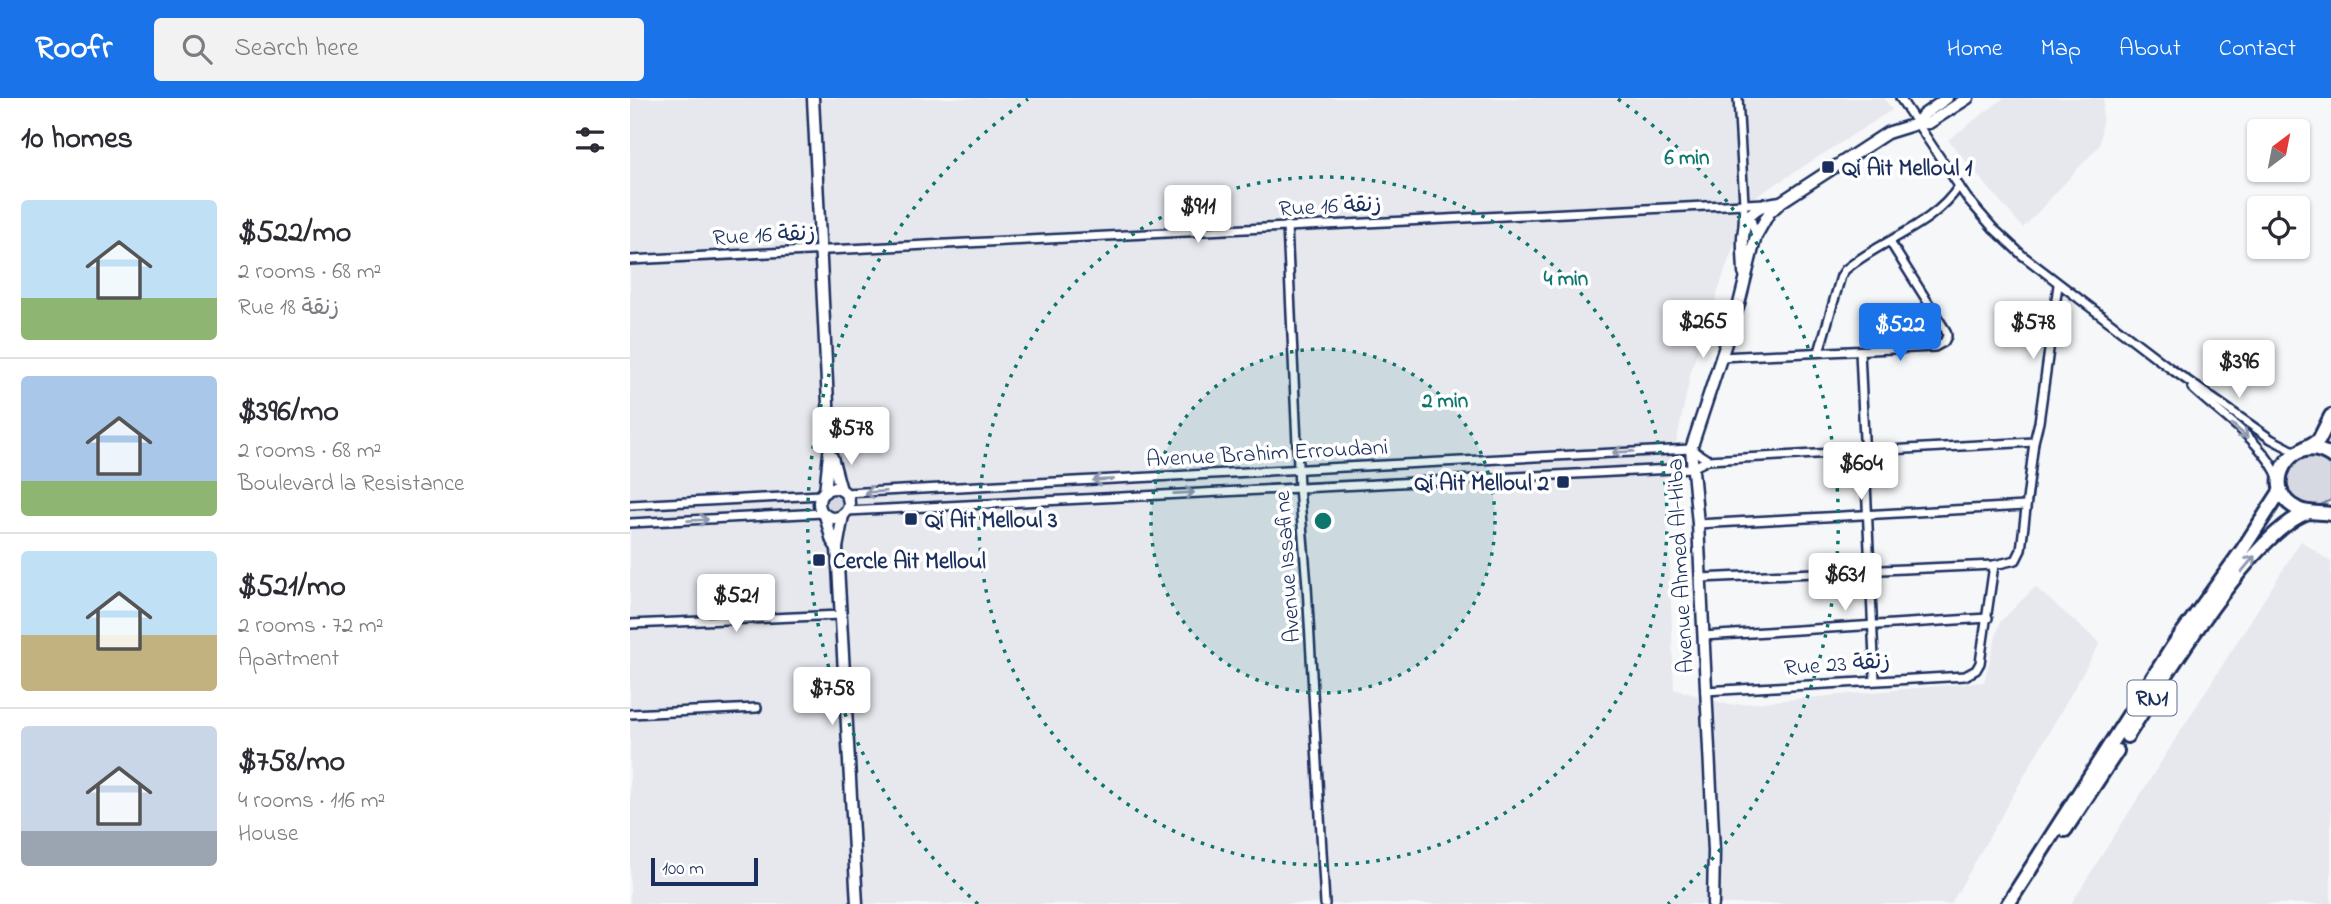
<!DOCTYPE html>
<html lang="en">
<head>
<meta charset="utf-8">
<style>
  :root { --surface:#fff; --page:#f2f2f3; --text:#2b2b33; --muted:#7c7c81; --line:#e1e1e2; --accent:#1a73e8 }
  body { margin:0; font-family:"Indie Flower","Playpen Sans Arabic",sans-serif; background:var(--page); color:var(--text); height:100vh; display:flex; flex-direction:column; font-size:26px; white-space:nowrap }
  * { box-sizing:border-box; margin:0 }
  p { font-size:23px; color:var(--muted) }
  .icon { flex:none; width:38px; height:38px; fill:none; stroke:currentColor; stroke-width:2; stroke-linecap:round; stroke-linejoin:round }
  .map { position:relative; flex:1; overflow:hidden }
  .details { display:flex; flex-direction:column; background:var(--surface); width:630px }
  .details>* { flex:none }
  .needle { width:46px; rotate:32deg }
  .buttons { position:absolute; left:1617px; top:21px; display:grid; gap:14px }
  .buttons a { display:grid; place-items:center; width:63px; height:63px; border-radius:7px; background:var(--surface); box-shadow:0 2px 5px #0004; font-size:35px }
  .scale { position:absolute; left:21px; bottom:18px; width:107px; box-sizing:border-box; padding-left:7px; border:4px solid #1b2f5e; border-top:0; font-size:19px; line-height:24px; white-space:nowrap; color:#1b2f5e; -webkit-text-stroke:5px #fff; paint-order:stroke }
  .price { position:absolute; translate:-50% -60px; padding:0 16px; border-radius:7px; background:#fff; color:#222; font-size:23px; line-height:46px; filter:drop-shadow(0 2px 4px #0008) }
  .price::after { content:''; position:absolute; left:50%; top:42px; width:21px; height:16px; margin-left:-10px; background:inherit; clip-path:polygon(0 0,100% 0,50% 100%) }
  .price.active { background:var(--accent); color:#fff }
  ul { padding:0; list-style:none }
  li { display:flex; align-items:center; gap:21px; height:175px; padding:0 21px }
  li+li { border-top:2px solid var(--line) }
  li span { display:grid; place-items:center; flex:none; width:196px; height:140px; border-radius:7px; color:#555 }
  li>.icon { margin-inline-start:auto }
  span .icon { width:84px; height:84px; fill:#fffc; stroke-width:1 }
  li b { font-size:30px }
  h2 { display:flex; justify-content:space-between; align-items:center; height:84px; padding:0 21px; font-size:30px }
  header { display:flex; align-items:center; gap:42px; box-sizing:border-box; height:98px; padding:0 35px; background:var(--accent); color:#fff }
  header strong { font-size:33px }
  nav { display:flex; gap:38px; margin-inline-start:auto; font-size:24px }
  .search { width:490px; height:63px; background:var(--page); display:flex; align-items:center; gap:18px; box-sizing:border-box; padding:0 24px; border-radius:7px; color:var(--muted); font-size:26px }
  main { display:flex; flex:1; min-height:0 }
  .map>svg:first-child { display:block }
</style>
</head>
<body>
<header>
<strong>Roofr</strong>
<div class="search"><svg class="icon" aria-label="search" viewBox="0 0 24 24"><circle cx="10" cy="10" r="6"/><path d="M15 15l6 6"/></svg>Search here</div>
<nav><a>Home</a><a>Map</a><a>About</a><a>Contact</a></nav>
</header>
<main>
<section class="details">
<h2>10 homes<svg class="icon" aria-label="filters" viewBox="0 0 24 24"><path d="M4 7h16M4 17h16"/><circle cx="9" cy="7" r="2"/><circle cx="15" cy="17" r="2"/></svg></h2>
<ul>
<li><span style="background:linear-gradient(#bfe0f5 70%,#8fb573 0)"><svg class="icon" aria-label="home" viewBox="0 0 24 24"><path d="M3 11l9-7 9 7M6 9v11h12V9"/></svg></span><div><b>$522/mo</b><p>2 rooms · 68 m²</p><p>Rue 18 زنقة</p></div></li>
<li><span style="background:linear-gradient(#a9c7e8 75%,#8fb573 0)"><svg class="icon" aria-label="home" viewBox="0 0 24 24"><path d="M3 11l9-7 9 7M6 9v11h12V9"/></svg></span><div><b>$396/mo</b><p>2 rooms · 68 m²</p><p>Boulevard la Resistance</p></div></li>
<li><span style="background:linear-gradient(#bfe0f5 60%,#c2b280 0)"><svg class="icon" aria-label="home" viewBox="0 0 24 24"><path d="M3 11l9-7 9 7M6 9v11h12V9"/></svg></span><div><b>$521/mo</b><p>2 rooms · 72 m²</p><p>Apartment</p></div></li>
<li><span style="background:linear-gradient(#c9d6e8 75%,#9aa5b1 0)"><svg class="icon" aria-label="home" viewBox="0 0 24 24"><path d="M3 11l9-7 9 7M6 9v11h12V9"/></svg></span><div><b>$758/mo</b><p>4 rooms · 116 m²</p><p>House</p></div></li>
</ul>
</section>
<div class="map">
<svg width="1701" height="806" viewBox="0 0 1701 806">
  <rect width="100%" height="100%" fill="#f6f7f9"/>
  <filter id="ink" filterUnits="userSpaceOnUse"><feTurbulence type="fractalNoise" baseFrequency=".0143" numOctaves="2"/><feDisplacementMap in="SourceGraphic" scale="14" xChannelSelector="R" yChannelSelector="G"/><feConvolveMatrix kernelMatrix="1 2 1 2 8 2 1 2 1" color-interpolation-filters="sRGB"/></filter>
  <g filter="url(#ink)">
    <g fill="#e6e8ee">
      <path d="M0,0H1254L1262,12L1119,103L1062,269L1037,389L1044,591L1099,607L1354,584L1370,524L1405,489L1470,545L1321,806H0Z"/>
      <path d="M1374,0H1474L1470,47L1393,130L1318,42Z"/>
      <path d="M1671,443L1701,464V806H1441Z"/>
    </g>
    <g fill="#d6d9e2" stroke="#7884a0" stroke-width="2">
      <path d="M1679,355L1701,364V402L1684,410L1664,405L1654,385L1661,364Z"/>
      <circle cx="203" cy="405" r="10"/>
    </g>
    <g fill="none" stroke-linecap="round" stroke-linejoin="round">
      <defs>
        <g id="street">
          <path d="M1108,0L1114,105L1113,129"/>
          <path d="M1270,0L1337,100L1363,130L1392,157L1541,271L1641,341L1666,354"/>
          <path d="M1119,115L1126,138"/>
          <path d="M657,128L669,389L677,488L695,806"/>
          <path d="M0,162L1135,105"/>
          <path d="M1230,253L1245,582"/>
          <path d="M1189,254L1211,178L1215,172C1250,142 1303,129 1329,88"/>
          <path d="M1090,259L1305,249L1314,244L1317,238L1316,233L1260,144"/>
          <path d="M1562,290C1589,316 1637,346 1649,382"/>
          <path d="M215,395L1061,351L1078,362"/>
          <path d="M0,407L191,397"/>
          <path d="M217,413L1062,370L1078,362L1404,344"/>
          <path d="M0,425L193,415"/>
          <path d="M1068,426L1395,408"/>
          <path d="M1070,480L1364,467L1386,462L1391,452L1404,344L1409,324L1428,187"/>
          <path d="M0,526L211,517"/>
          <path d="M1073,538L1358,520"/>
          <path d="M1075,593L1335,578L1346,572L1350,565L1364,467"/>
          <path d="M0,616L127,610"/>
        </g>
        <g id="secondary">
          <path d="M183,0L200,346L195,394"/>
          <path d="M1286,26L1293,17L1317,0"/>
          <path d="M1114,175C1113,139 1105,108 1151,104"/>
          <path d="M202,359L211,392"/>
          <circle cx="204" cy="405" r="15"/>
          <path d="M195,417L202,443L207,450"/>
          <path d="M213,417L207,450L227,806"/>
          <path d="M1083,806L1084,753L1068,426L1061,351L1109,206L1126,138L1139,115L1151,104L1257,35L1286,26L1299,25L1338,0"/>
        </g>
        <g id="highway">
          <path d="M1673,351L1689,342L1701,318"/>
          <path d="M1701,358C1660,331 1628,393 1668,411C1678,416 1690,414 1701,416"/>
          <path d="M1497,638C1530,587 1623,431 1679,414"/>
          <path d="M1435,732L1487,653"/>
          <path d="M1378,806L1543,548L1613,451L1651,392"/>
        </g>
      </defs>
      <use href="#street" stroke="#1b2f5e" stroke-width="12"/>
      <use href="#secondary" stroke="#1b2f5e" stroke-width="15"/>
      <use href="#highway" stroke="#1b2f5e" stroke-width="18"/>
      <use href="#street" stroke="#fff" stroke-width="7"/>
      <use href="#secondary" stroke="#fff" stroke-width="10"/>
      <use href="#highway" stroke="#fff" stroke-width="12"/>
    </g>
    <defs><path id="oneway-shaft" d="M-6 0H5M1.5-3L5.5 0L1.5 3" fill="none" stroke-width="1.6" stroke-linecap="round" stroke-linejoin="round" transform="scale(1.75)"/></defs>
    <g stroke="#8d97ae">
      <use href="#oneway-shaft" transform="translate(1610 333) rotate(41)"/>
      <use href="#oneway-shaft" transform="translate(993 354) rotate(177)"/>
      <use href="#oneway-shaft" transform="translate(473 382) rotate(177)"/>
      <use href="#oneway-shaft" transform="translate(245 394) rotate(177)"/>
      <use href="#oneway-shaft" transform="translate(554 395) rotate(-3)"/>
      <use href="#oneway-shaft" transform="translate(68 422) rotate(-3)"/>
      <use href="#oneway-shaft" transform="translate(1618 466) rotate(-50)"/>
    </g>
  </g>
  <circle cx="693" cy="423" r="172" fill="#0f766e" fill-opacity=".12"/>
  <g fill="none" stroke="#0f766e" stroke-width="3.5" stroke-dasharray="3.5 7">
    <circle cx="693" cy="423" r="172"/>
    <circle cx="693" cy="423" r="344"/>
    <path d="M348 806A515 515 0 0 1 398 1M988 1A515 515 0 0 1 1038 806"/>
  </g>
  <g fill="#1b2f5e" stroke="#fff" stroke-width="2.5">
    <rect x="1191" y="62" width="14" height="14" rx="3.5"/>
    <rect x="926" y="377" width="14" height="14" rx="3.5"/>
    <rect x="274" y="414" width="14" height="14" rx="3.5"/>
    <rect x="182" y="455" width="14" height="14" rx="3.5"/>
  </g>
  <g text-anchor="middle" stroke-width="7" stroke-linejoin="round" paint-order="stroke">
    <rect fill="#fff" stroke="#5f6d8e" stroke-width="2" x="1497.5" y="582.5" width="49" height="35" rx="5"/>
    <g font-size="21" font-weight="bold" fill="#1b2f5e">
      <text x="1522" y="607">RN1</text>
    </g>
    <g font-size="23" font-weight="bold" fill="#1b2f5e" stroke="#fff" text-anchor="start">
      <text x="1212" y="77">Qi Ait Melloul 1</text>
      <text x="919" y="392" text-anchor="end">Qi Ait Melloul 2</text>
      <text x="295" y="429">Qi Ait Melloul 3</text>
      <text x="203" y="470">Cercle Ait Melloul</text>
    </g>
    <g font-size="23" fill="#1b2f5e" stroke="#fff">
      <text transform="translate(700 107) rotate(-3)" y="8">Rue 16 زنقة</text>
      <text transform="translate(134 136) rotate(-3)" y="8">Rue 16 زنقة</text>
      <text transform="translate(637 354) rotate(-3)" y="8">Avenue Brahim Erroudani</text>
      <text transform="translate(1049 468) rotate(-93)" y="8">Avenue Ahmed Al-Hiba</text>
      <text transform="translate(656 469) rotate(-94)" y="8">Avenue Issafine</text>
      <text transform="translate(1207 565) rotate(-4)" y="8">Rue 23 زنقة</text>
    </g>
  </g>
  <circle cx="693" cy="423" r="10" fill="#0f766e" stroke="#fff" stroke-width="3.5"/>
  <g font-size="21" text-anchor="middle" font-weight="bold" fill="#0f766e" stroke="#fff" stroke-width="7" stroke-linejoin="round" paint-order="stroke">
    <text x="1057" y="66">6 min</text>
    <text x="936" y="187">4 min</text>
    <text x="815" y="309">2 min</text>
  </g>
</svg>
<div class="buttons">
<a><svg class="needle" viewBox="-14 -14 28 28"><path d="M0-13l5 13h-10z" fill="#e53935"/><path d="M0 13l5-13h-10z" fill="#7c7c81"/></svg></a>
<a><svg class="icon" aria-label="locate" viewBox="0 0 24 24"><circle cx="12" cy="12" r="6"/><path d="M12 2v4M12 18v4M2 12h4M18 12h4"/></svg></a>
</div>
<div class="scale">100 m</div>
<b class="price" style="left:568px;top:147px">$911</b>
<b class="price" style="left:1073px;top:262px">$265</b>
<b class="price" style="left:1403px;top:263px">$578</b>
<b class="price active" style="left:1270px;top:265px">$522</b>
<b class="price" style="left:1609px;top:302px">$396</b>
<b class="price" style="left:221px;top:369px">$578</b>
<b class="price" style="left:1231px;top:404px">$604</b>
<b class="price" style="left:1215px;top:515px">$631</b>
<b class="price" style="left:106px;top:536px">$521</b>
<b class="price" style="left:202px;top:629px">$758</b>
</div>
</main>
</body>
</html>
